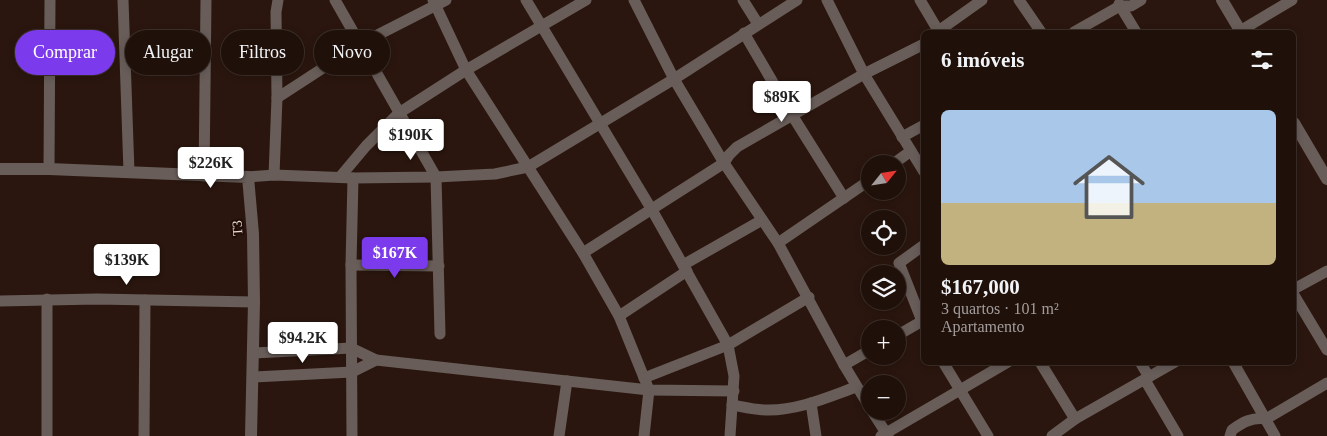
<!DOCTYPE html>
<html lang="pt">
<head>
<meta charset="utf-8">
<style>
  :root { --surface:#20100a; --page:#2d1e18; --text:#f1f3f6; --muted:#a29d9c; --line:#3d302b; --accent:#7c3aed }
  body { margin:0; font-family:"Times New Roman",serif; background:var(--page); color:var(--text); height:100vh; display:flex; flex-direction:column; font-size:19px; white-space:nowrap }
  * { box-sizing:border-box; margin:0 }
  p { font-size:16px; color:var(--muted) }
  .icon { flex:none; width:28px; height:28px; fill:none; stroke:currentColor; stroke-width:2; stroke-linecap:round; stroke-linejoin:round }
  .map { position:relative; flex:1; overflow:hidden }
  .sheet { position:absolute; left:921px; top:30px; width:375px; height:335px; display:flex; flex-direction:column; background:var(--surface); border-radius:8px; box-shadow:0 2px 8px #0003,0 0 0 1px var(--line) }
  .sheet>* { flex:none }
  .banner { position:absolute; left:15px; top:30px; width:475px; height:45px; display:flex; gap:10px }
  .needle { width:32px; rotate:60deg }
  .tools { position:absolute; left:861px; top:155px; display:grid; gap:10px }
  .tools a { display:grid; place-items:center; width:45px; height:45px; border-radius:50%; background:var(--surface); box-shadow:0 2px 8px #0003,0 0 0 1px var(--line); font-size:25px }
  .price { position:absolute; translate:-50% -42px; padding:0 11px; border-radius:5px; background:#fff; color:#222; font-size:16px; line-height:32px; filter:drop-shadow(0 1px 2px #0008) }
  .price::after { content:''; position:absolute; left:50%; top:30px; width:15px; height:11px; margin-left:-8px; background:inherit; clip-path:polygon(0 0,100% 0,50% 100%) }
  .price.selected { background:var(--accent); color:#fff }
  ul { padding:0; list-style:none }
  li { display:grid; align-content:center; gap:10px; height:265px; padding:0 20px }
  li+li { border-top:1px solid var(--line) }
  li span { display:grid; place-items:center; height:155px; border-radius:8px; color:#555 }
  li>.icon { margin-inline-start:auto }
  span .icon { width:90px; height:90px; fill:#fffc; stroke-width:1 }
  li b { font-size:21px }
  h2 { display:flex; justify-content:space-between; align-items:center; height:60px; padding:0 20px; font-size:21px }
  .pill { padding:0 18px; border-radius:22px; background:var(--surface); box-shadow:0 2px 8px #0003,0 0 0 1px var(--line); font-size:18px; line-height:45px }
  .pill.selected { background:var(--accent); color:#fff }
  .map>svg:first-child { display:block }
</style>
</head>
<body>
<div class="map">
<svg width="1327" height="436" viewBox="0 0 1327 436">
  <rect width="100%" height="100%" fill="#2a160e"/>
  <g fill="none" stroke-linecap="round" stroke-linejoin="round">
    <g stroke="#685d59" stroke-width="11">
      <path d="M123,0L129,172"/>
      <path d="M335,0L436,177L440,334"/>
      <path d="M433,0L466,70L583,253L619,316L649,390L644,436"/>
      <path d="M526,0L652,210L728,345L734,376L730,436"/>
      <path d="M634,0L674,79L724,163L778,243L844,365L870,408"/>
      <path d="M743,0L758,24"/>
      <path d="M827,0L864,74L924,172"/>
      <path d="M920,0L939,32"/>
      <path d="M1019,0L1041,32"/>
      <path d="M1119,4L1136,32"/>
      <path d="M1240,31L1292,0"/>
      <path d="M937,32L982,0"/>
      <path d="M1074,32L1120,6H1131L1141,0"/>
      <path d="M744,33L792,115L844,198"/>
      <path d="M277,98L360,44L446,0"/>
      <path d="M902,137L924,125"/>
      <path d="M893,164L911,151"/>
      <path d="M49,169L50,0"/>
      <path d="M274,175L277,98L276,12L278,0"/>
      <path d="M204,176L206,0"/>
      <path d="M248,177L274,175L353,178L436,177L495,174L528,167L674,79L797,0"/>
      <path d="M340,177L366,146L399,113L466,70L586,0"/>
      <path d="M778,243L870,180"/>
      <path d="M583,253L724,163L729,155L737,147L864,74L924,44"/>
      <path d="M351,265L439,266"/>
      <path d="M683,265L762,220"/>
      <path d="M1294,289L1327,271"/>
      <path d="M1294,295L1327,350"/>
      <path d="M47,299V436"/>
      <path d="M0,301L97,299L254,302"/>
      <path d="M619,316L687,271"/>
      <path d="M922,321L899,263L924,245"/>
      <path d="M898,335L924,320"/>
      <path d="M253,353L351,348L376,360L649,390L734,391"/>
      <path d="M943,362L988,436"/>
      <path d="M1040,362L1075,419"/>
      <path d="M1140,362L1149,377"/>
      <path d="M1233,362L1275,436"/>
      <path d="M844,365L870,350"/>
      <path d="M253,377L352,372L376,360"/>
      <path d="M644,378L728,345L809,297"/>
      <path d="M1145,380L1178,436"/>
      <path d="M811,403L816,436"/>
      <path d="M732,405C743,407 755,410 766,410C797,411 828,397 856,387"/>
      <path d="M872,411L888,436"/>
      <path d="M144,436L145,300"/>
      <path d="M352,436L351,265L353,178"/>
      <path d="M559,436L567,381"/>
      <path d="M881,436L1008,362"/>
      <path d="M1052,436L1075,419L1175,362"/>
      <path d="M1230,436L1232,430C1243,422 1252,417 1266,419L1327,383"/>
    </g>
    <g stroke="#685d59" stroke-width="12">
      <path d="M1222,0L1241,32"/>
      <path d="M1294,123L1327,179"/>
      <path d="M0,169H49L248,177L253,234L254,302L251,436"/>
    </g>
  </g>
  <g text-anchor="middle" stroke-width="4" stroke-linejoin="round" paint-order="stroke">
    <g font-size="14" fill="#eadcd6" stroke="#200d06">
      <text transform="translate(237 228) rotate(-94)" y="5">T3</text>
    </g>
  </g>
</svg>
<div class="tools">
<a><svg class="needle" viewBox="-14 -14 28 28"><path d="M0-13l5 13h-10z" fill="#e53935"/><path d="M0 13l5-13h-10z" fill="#a29d9c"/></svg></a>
<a><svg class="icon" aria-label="locate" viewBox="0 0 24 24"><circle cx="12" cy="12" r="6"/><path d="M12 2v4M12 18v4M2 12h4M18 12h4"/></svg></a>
<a><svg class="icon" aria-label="layers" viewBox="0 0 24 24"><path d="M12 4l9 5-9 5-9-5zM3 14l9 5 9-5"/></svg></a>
<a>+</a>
<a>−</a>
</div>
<b class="price" style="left:782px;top:123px">$89K</b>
<b class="price" style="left:411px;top:161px">$190K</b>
<b class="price" style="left:211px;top:189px">$226K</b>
<b class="price selected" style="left:395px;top:279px">$167K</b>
<b class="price" style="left:127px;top:286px">$139K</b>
<b class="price" style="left:303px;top:364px">$94.2K</b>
<div class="banner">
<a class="pill selected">Comprar</a>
<a class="pill">Alugar</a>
<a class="pill">Filtros</a>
<a class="pill">Novo</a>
</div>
<section class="sheet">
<h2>6 imóveis<svg class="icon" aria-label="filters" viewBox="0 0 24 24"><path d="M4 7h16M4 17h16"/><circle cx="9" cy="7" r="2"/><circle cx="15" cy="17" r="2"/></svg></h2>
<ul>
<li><span style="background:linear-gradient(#a9c7e8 60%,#c2b280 0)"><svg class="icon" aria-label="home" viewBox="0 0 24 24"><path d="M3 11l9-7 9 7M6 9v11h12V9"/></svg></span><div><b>$167,000</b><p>3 quartos · 101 m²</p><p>Apartamento</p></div></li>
</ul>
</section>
</div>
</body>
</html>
